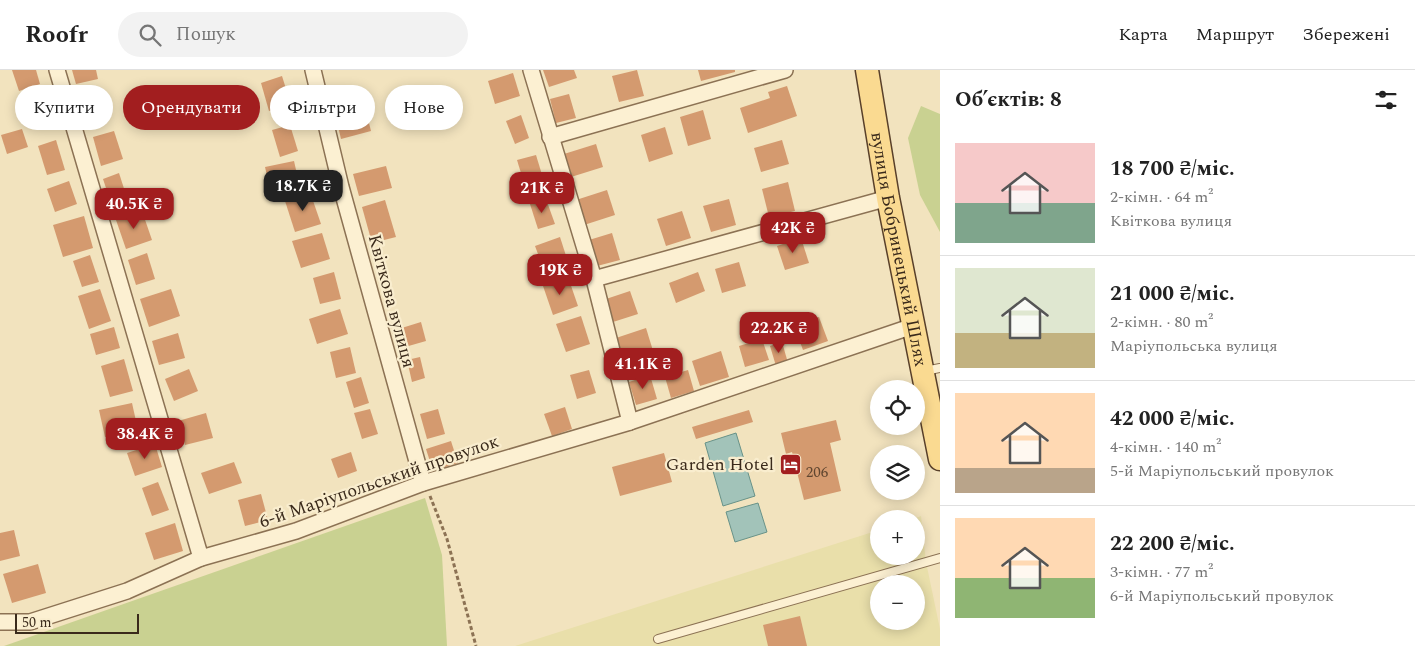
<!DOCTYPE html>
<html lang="uk">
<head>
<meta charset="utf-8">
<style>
  :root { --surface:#fff; --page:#f2f2f2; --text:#222; --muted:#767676; --line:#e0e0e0; --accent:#a21e1f }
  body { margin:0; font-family:Spectral,serif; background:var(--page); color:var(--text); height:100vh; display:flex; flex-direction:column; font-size:19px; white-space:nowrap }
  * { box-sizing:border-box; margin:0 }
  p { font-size:16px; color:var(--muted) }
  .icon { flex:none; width:28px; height:28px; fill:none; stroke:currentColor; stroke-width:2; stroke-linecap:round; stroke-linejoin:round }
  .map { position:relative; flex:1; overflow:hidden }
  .details { display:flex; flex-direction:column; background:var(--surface); width:475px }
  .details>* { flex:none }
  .hud { position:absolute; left:15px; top:15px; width:475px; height:45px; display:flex; gap:10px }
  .fabs { position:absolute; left:870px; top:310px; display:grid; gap:10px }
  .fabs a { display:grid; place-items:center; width:55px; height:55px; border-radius:50%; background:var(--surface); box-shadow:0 2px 12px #0003; font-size:25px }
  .scale { position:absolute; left:15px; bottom:12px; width:124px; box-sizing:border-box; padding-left:5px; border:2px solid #3a2a1b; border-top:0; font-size:14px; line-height:18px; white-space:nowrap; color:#3a2a1b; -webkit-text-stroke:4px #f9edce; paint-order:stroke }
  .price { position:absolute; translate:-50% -42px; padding:0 11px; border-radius:10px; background:var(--accent); color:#fff; font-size:16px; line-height:32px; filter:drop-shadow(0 1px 2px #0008) }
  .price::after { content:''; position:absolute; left:50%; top:30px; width:15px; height:11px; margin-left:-8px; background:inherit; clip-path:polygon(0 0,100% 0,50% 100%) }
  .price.selected { background:#222; color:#fff }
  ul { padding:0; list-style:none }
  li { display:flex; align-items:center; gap:15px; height:125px; padding:0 15px }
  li+li { border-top:1px solid var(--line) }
  li span { display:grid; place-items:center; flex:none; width:140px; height:100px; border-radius:0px; color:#555 }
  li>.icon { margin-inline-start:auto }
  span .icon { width:60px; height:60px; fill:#fffc; stroke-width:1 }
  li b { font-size:21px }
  h2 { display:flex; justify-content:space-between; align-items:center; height:60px; padding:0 15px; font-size:21px }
  .tag { padding:0 18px; border-radius:22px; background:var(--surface); box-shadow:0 2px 12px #0003; font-size:18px; line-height:45px }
  .tag.selected { background:var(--accent); color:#fff }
  header { display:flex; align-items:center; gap:30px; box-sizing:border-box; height:70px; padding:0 25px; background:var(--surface); border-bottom:1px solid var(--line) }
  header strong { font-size:24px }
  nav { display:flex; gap:28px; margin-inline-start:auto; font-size:18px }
  .search { width:350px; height:45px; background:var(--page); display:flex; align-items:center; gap:12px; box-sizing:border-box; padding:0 18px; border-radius:28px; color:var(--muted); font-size:19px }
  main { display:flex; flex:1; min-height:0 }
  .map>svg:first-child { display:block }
</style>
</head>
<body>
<header>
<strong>Roofr</strong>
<div class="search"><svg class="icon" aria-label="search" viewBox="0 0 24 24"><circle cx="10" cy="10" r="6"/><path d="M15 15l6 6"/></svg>Пошук</div>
<nav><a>Карта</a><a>Маршрут</a><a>Збережені</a></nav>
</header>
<main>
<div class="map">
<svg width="940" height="576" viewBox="0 0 940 576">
  <rect width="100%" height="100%" fill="#f2e3be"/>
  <path fill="#e9dfaa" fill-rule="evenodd" d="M921,446L926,492L940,559V576H515L879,460V486H916V449H913ZM879,514H916V551H879Z"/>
  <g fill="#c9d191">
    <path d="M921,36L940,44V162L920,125L908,68Z"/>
    <path d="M425,428L442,485L447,576H4Z"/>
  </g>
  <g fill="#a2c3b9" stroke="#689288">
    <path d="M736,363L755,426L723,436L705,373Z"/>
    <path d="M758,433L767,462L735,472L726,442Z"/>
  </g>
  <g fill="#d49a6f">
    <path d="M12,0H36L40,14L19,21Z"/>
    <path d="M72,0H96L98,9L76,14Z"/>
    <path d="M543,0H574L577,8L549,17Z"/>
    <path d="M637,0L644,26L619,32L612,6Z"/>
    <path d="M698,0H735V2L701,11Z"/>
    <path d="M513,3L520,26L495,34L488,11Z"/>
    <path d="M282,6L291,35L269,41L261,13Z"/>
    <path d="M787,16L797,46L748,63L740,38L770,28L768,22Z"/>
    <path d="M97,22L104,51L85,55L79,27Z"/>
    <path d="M569,24L576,48L556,53L550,29Z"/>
    <path d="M44,30L51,51L30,58L23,37Z"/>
    <path d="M703,40L711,69L688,76L680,47Z"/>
    <path d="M366,41L371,61L341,69L336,48Z"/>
    <path d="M521,45L529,68L515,74L506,51Z"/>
    <path d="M290,55L298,81L280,87L272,60Z"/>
    <path d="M665,57L673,84L649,92L641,65Z"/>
    <path d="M22,59L28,77L7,84L1,65Z"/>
    <path d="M114,61L123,89L101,96L93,67Z"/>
    <path d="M56,70L65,100L47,105L38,76Z"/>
    <path d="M782,70L789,94L761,102L754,78Z"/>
    <path d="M596,74L603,97L571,107L564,84Z"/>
    <path d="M536,85L543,108L524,113L517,90Z"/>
    <path d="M294,91L299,113L270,119L265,97Z"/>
    <path d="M386,96L392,118L359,126L353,104Z"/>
    <path d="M119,103L128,131L112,136L103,109Z"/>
    <path d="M69,111L77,134L55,142L47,119Z"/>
    <path d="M541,112L545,123L529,129L525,118Z"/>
    <path d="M788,112L795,141L769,147L762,119Z"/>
    <path d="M607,120L615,145L584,155L576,130Z"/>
    <path d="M310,122L321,154L295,162L285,131Z"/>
    <path d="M546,129L555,154L538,159L530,134Z"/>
    <path d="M729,129L736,155L711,162L703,136Z"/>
    <path d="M385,130L396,167L372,173L362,137Z"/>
    <path d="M142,141L152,170L126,179L116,150Z"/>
    <path d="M682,141L691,168L666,176L657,149Z"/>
    <path d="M84,146L93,178L63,187L53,155Z"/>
    <path d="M322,163L330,189L301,198L292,171Z"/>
    <path d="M612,163L620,190L597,196L589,170Z"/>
    <path d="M560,167L568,192L544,200L535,176Z"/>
    <path d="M801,168L809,193L785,200L777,176Z"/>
    <path d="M147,183L155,209L136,215L128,190Z"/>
    <path d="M90,185L99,212L82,217L73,191Z"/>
    <path d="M739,192L746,216L722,223L715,199Z"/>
    <path d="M334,202L341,229L320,234L313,208Z"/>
    <path d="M698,202L705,221L676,233L669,213Z"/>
    <path d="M568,207L578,236L553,245L543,216Z"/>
    <path d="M100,219L111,251L89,259L78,226Z"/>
    <path d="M171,219L180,246L149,257L140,229Z"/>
    <path d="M630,221L638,244L613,252L606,229Z"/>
    <path d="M340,239L348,264L317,274L309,249Z"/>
    <path d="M581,246L590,274L566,282L556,254Z"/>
    <path d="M819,247L828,271L803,280L794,256Z"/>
    <path d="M421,252L426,271L398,279L392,261Z"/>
    <path d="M114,257L120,278L96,285L90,264Z"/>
    <path d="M646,258L654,284L625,294L616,268Z"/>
    <path d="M178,263L185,288L159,295L152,271Z"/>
    <path d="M762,269L769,290L745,297L739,276Z"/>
    <path d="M782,272L788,293L776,296L770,276Z"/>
    <path d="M350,277L356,303L336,308L330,282Z"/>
    <path d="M721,281L729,307L700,316L692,291Z"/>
    <path d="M420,287L425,308L412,312L407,290Z"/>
    <path d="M124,289L133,321L110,327L101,296Z"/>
    <path d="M189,299L198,321L174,331L165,309Z"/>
    <path d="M589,300L596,323L577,329L570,305Z"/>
    <path d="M688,300L694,321L671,328L665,307Z"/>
    <path d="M650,305L657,329L636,335L629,312Z"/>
    <path d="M361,307L369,333L354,338L346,312Z"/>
    <path d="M132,333L138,360L105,367L99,340Z"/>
    <path d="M565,337L572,359L552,366L544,344Z"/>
    <path d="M370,339L378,364L362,369L354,343Z"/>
    <path d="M438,339L445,364L427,369L420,344Z"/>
    <path d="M749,340L753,352L696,369L692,357Z"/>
    <path d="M206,343L213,368L185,375L178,351Z"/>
    <path d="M836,350L841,370L830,373L841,421L804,430L792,382L786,384L781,363Z"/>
    <path d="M451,371L458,393L433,401L426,379Z"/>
    <path d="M155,374L162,397L135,406L127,383Z"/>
    <path d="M351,382L357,401L338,408L331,389Z"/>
    <path d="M664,383L672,412L620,426L612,397Z"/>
    <path d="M234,392L242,413L209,424L201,403Z"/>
    <path d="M158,412L169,440L152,446L142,418Z"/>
    <path d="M261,424L268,450L245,456L238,430Z"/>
    <path d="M175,453L183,481L154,490L145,463Z"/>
    <path d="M14,460L20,486L0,491V463Z"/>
    <path d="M38,494L46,523L12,533L3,504Z"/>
    <path d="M800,546L807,576H768L763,555Z"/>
  </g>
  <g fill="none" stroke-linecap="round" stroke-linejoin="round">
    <defs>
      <g id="lane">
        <path d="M925,301L940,298"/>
        <path d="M658,569L940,488"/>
      </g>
      <g id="street">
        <path d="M57,0L201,488"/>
        <path d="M313,0L341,117L423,413"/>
        <path d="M531,0L594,209L630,352"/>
        <path d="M550,67L785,0"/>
        <path d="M594,209L888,128"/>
        <path d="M0,552H30L127,521L201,488L296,461L423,413L630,352L913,256"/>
      </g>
      <g id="primary">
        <path id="s1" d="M867,0L888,128L940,389"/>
      </g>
    </defs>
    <use href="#lane" stroke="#8c7254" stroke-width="10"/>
    <use href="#street" stroke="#8c7254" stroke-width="18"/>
    <use href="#primary" stroke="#59402a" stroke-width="25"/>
    <path stroke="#8c7254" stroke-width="3" stroke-dasharray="4 2.5" stroke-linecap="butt" d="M430,426L447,469L476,576"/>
    <use href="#lane" stroke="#fcf0d2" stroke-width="8"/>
    <use href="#street" stroke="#fcf0d2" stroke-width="15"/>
    <use href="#primary" stroke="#fada91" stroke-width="22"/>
  </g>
  <defs>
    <symbol id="hotel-square" viewBox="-11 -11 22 22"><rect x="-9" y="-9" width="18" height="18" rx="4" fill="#a21e1f" stroke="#f9edce"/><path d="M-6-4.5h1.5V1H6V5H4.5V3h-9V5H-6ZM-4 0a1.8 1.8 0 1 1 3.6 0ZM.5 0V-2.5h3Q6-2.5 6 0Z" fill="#fff"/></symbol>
  </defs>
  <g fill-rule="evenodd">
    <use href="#hotel-square" x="778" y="382" width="25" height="25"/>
  </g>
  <g text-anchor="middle" stroke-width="4.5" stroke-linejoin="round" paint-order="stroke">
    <g font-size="15" fill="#604630">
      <text x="817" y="407">206</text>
    </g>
    <g font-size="18" fill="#3a2a1b" stroke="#f9edce">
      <text dy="6" stroke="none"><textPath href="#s1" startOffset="182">вулиця Бобринецький Шлях</textPath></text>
      <text transform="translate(392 231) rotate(75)" y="6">Квіткова вулиця</text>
      <text transform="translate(379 411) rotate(-19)" y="6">6-й Маріупольський провулок</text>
    </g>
    <g font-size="18" fill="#3a2a1b" stroke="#f9edce" text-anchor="end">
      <text x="774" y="400">Garden Hotel</text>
    </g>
  </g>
</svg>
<div class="fabs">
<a><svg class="icon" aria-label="locate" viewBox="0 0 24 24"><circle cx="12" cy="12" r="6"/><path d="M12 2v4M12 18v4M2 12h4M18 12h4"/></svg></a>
<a><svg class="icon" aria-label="layers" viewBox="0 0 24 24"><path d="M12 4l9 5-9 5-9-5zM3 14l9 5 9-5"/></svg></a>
<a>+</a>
<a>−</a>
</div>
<div class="scale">50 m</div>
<b class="price selected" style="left:303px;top:142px">18.7K ₴</b>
<b class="price" style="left:542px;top:144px">21K ₴</b>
<b class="price" style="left:134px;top:160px">40.5K ₴</b>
<b class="price" style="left:793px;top:184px">42K ₴</b>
<b class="price" style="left:560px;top:226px">19K ₴</b>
<b class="price" style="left:779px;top:284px">22.2K ₴</b>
<b class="price" style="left:643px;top:320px">41.1K ₴</b>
<b class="price" style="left:145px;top:390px">38.4K ₴</b>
<div class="hud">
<a class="tag">Купити</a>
<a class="tag selected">Орендувати</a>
<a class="tag">Фільтри</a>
<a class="tag">Нове</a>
</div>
</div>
<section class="details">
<h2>Об’єктів: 8<svg class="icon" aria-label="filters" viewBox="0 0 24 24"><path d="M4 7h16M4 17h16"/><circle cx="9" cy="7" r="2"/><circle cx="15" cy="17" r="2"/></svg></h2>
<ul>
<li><span style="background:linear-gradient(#f6c9c9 60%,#7fa58c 0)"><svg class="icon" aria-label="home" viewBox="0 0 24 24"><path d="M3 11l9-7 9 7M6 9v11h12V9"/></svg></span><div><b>18 700 ₴/міс.</b><p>2-кімн. · 64 m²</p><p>Квіткова вулиця</p></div></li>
<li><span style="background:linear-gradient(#dfe7d0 65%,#c2b280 0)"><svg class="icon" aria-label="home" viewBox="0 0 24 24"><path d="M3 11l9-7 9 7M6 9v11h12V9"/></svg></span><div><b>21 000 ₴/міс.</b><p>2-кімн. · 80 m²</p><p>Маріупольська вулиця</p></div></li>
<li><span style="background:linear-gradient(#ffd9b3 75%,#b9a48a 0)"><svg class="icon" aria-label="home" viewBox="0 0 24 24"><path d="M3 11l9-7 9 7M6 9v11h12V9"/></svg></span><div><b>42 000 ₴/міс.</b><p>4-кімн. · 140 m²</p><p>5-й Маріупольський провулок</p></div></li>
<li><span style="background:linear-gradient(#ffd9b3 60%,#8fb573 0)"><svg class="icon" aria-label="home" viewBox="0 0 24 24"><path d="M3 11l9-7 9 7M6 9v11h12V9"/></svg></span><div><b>22 200 ₴/міс.</b><p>3-кімн. · 77 m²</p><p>6-й Маріупольський провулок</p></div></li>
</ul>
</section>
</main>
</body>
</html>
